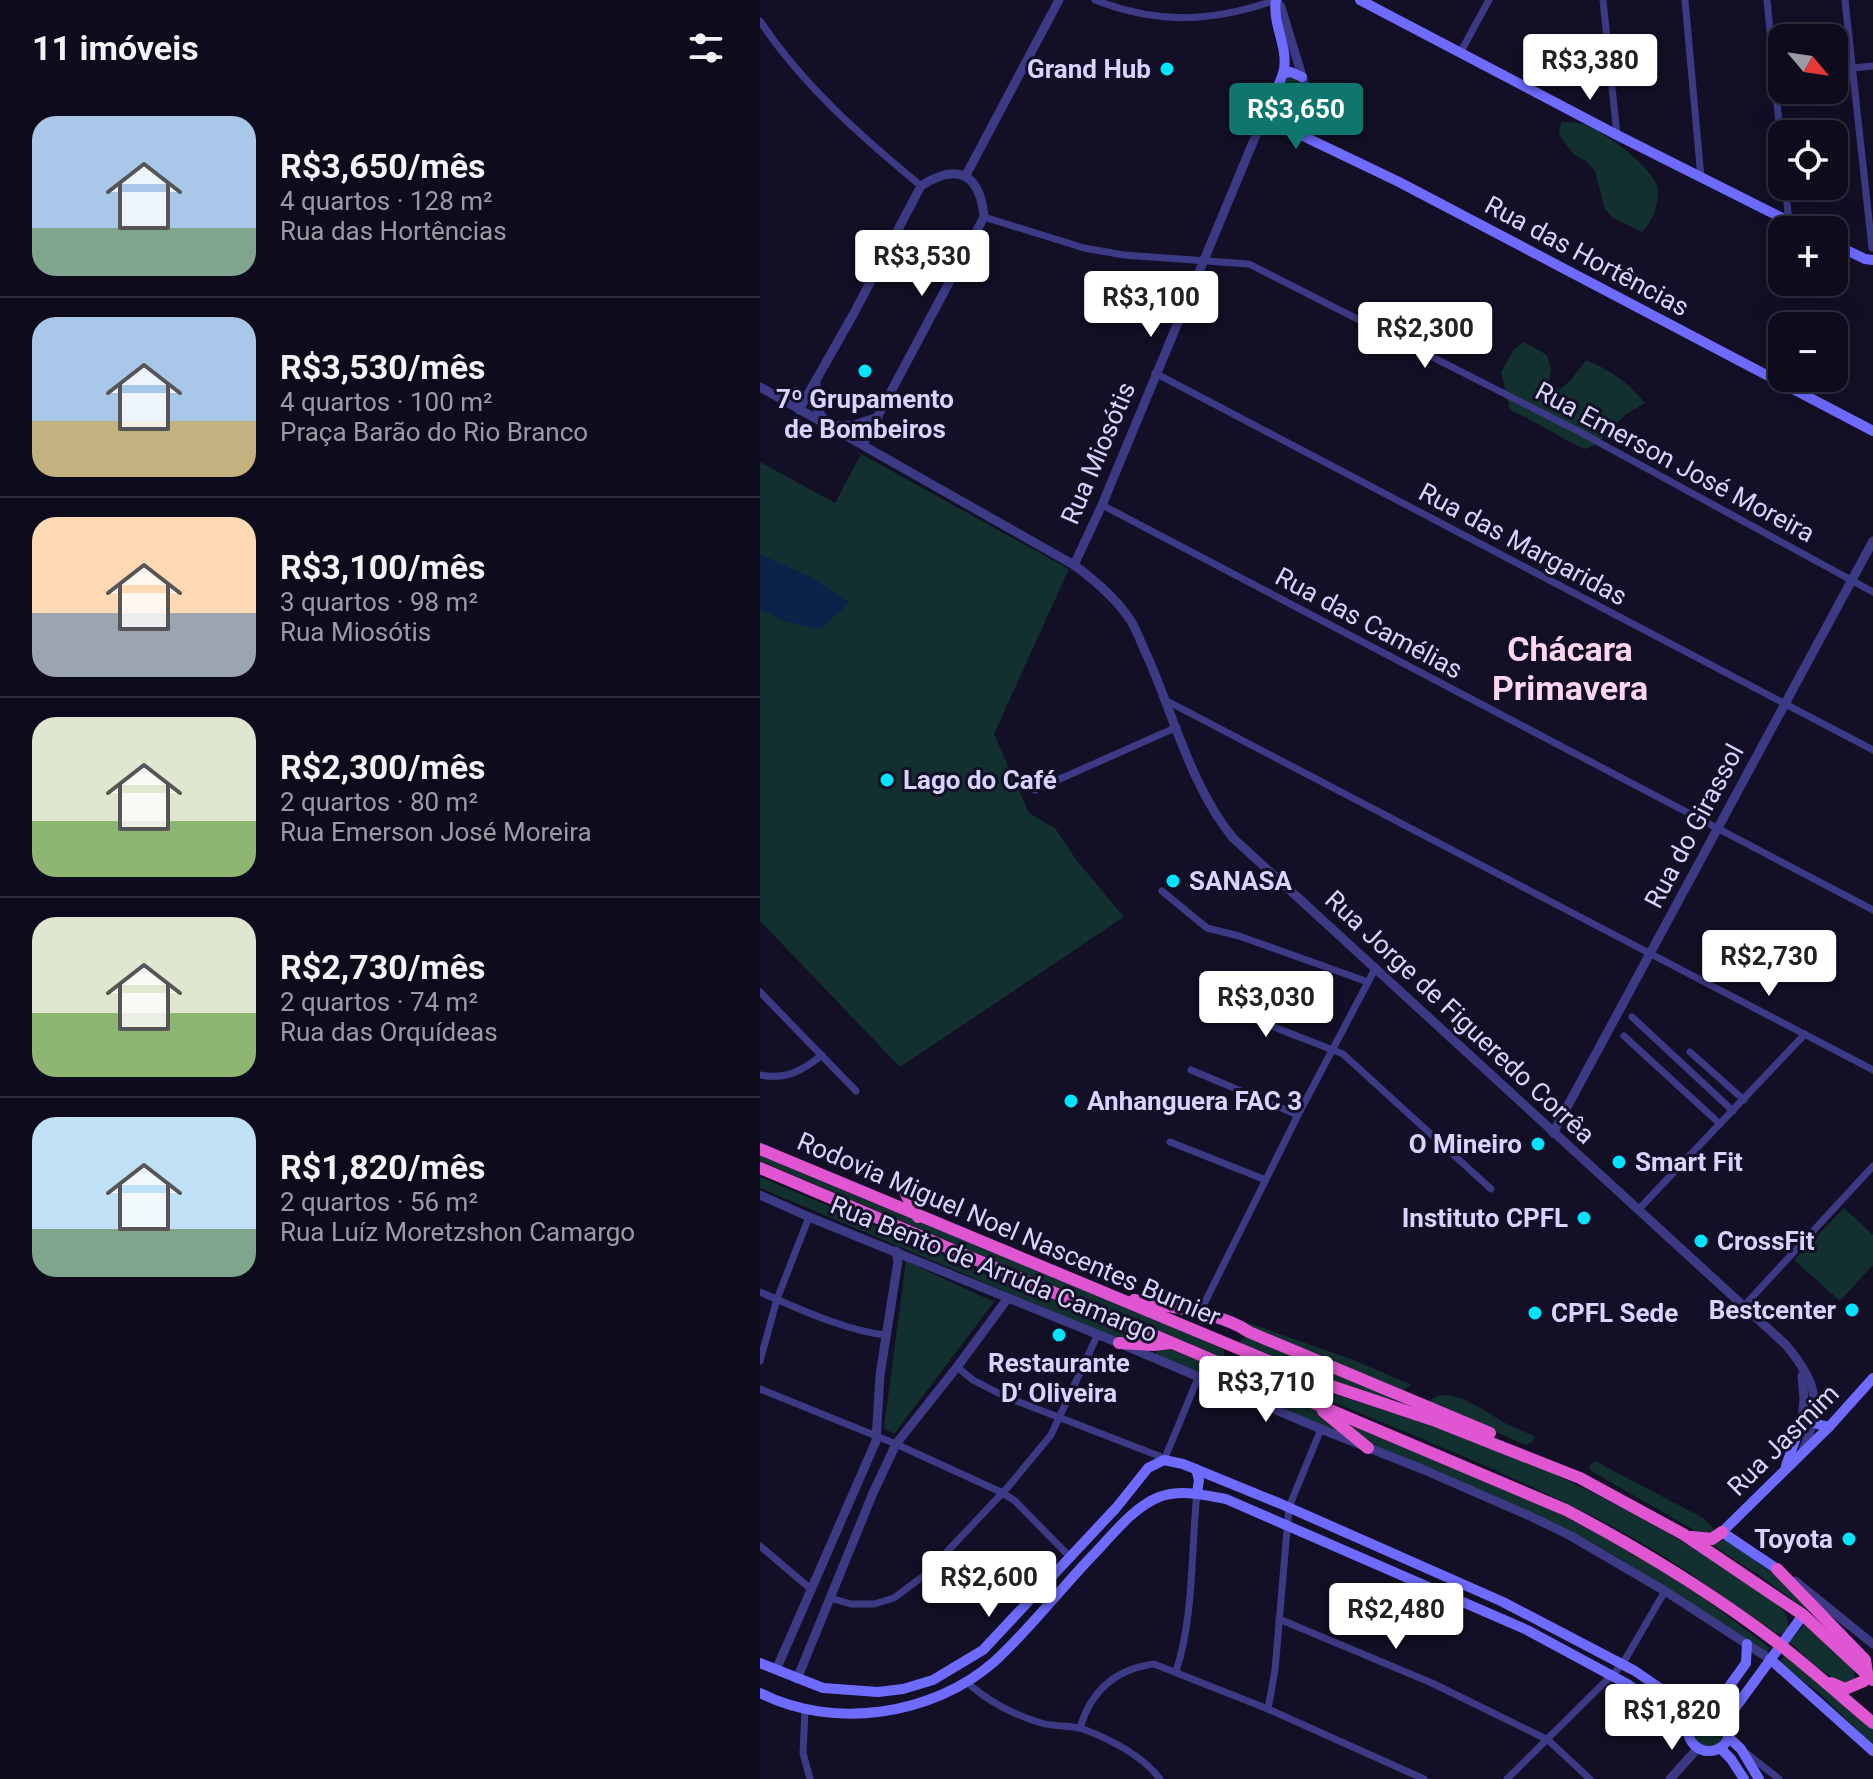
<!DOCTYPE html>
<html lang="pt">
<head>
<meta charset="utf-8">
<style>
  :root { --surface:#0e0b1c; --page:#1c1929; --text:#f1f3f6; --muted:#9b9ba3; --line:#2e2b3b; --accent:#0f766e }
  body { margin:0; font-family:Roboto,sans-serif; background:var(--page); color:var(--text); height:100vh; display:flex; flex-direction:column; font-size:30px; white-space:nowrap }
  * { box-sizing:border-box; margin:0 }
  p { font-size:26px; color:var(--muted) }
  .icon { flex:none; width:44px; height:44px; fill:none; stroke:currentColor; stroke-width:2; stroke-linecap:round; stroke-linejoin:round }
  .map { position:relative; flex:1; overflow:hidden }
  .side { display:flex; flex-direction:column; background:var(--surface); width:760px }
  .side>* { flex:none }
  .needle { width:52px; rotate:119deg }
  .buttons { position:absolute; left:1008px; top:24px; display:grid; gap:16px }
  .buttons a { display:grid; place-items:center; width:80px; height:80px; border-radius:16px; background:var(--surface); box-shadow:0 8px 32px #0002,0 0 0 2px var(--line); font-size:40px }
  .price { position:absolute; translate:-50% -68px; padding:0 18px; border-radius:8px; background:#fff; color:#222; font-size:26px; line-height:52px; filter:drop-shadow(0 2px 4px #0008) }
  .price::after { content:''; position:absolute; left:50%; top:48px; width:24px; height:18px; margin-left:-12px; background:inherit; clip-path:polygon(0 0,100% 0,50% 100%) }
  .price.current { background:var(--accent); color:#fff }
  ul { padding:0; list-style:none }
  li { display:flex; align-items:center; gap:24px; height:200px; padding:0 32px }
  li+li { border-top:2px solid var(--line) }
  li span { display:grid; place-items:center; flex:none; width:224px; height:160px; border-radius:24px; color:#555 }
  li>.icon { margin-inline-start:auto }
  span .icon { width:96px; height:96px; fill:#fffc; stroke-width:1 }
  li b { font-size:34px }
  h2 { display:flex; justify-content:space-between; align-items:center; height:96px; padding:0 32px; font-size:34px }
  main { display:flex; flex:1; min-height:0 }
  .map>svg:first-child { display:block }
</style>
</head>
<body>
<main>
<section class="side">
<h2>11 imóveis<svg class="icon" aria-label="filters" viewBox="0 0 24 24"><path d="M4 7h16M4 17h16"/><circle cx="9" cy="7" r="2"/><circle cx="15" cy="17" r="2"/></svg></h2>
<ul>
<li><span style="background:linear-gradient(#a9c7e8 70%,#7fa58c 0)"><svg class="icon" aria-label="home" viewBox="0 0 24 24"><path d="M3 11l9-7 9 7M6 9v11h12V9"/></svg></span><div><b>R$3,650/mês</b><p>4 quartos · 128 m²</p><p>Rua das Hortências</p></div></li>
<li><span style="background:linear-gradient(#a9c7e8 65%,#c2b280 0)"><svg class="icon" aria-label="home" viewBox="0 0 24 24"><path d="M3 11l9-7 9 7M6 9v11h12V9"/></svg></span><div><b>R$3,530/mês</b><p>4 quartos · 100 m²</p><p>Praça Barão do Rio Branco</p></div></li>
<li><span style="background:linear-gradient(#ffd9b3 60%,#9aa5b1 0)"><svg class="icon" aria-label="home" viewBox="0 0 24 24"><path d="M3 11l9-7 9 7M6 9v11h12V9"/></svg></span><div><b>R$3,100/mês</b><p>3 quartos · 98 m²</p><p>Rua Miosótis</p></div></li>
<li><span style="background:linear-gradient(#dfe7d0 65%,#8fb573 0)"><svg class="icon" aria-label="home" viewBox="0 0 24 24"><path d="M3 11l9-7 9 7M6 9v11h12V9"/></svg></span><div><b>R$2,300/mês</b><p>2 quartos · 80 m²</p><p>Rua Emerson José Moreira</p></div></li>
<li><span style="background:linear-gradient(#dfe7d0 60%,#8fb573 0)"><svg class="icon" aria-label="home" viewBox="0 0 24 24"><path d="M3 11l9-7 9 7M6 9v11h12V9"/></svg></span><div><b>R$2,730/mês</b><p>2 quartos · 74 m²</p><p>Rua das Orquídeas</p></div></li>
<li><span style="background:linear-gradient(#bfe0f5 70%,#7fa58c 0)"><svg class="icon" aria-label="home" viewBox="0 0 24 24"><path d="M3 11l9-7 9 7M6 9v11h12V9"/></svg></span><div><b>R$1,820/mês</b><p>2 quartos · 56 m²</p><p>Rua Luíz Moretzshon Camargo</p></div></li>
</ul>
</section>
<div class="map">
<svg width="1113" height="1779" viewBox="0 0 1113 1779">
  <rect width="100%" height="100%" fill="#130f26"/>
  <g fill="#12302f">
    <path d="M529,75L536,77L548,119L544,125C507,131 513,94 529,75Z"/>
    <path d="M801,122C809,122 818,122 826,125C844,132 892,167 897,186C901,200 892,223 882,232L853,218L845,209L835,171L826,161L814,155L799,134Z"/>
    <path d="M764,342L787,355L791,369L789,381L799,390L810,381L826,360C850,370 868,382 885,403L865,415L837,444L825,449C799,438 776,421 750,410L741,372L754,349Z"/>
    <path d="M101,454L309,569L234,734L269,813L295,828L317,861L364,917L140,1067L0,921V462L75,503Z"/>
    <path d="M0,1154C90,1196 183,1230 275,1267C339,1293 401,1322 464,1350V1358L0,1161Z"/>
    <path d="M0,1177L187,1256L206,1267L283,1295L338,1321L389,1339L387,1342L351,1336L0,1188Z"/>
    <path d="M1084,1208L1113,1235V1265L1080,1301L1034,1260Z"/>
    <path d="M146,1261L234,1302L134,1434L124,1428Z"/>
    <path d="M451,1310L591,1359L652,1385L643,1390L494,1330Z"/>
    <path d="M485,1337H492L632,1396L630,1400L568,1380L480,1344V1341Z"/>
    <path d="M402,1349H411L557,1411L587,1434L527,1413L396,1355V1352Z"/>
    <path d="M479,1358C505,1367 531,1380 558,1389C622,1410 687,1428 749,1454C827,1487 905,1528 975,1575C993,1588 1031,1603 1028,1628L1022,1634L1016,1633C959,1594 904,1552 842,1521C729,1463 611,1419 495,1370L483,1364Z"/>
    <path d="M679,1395C704,1394 724,1411 745,1423C754,1428 765,1432 775,1436L772,1442L766,1445L666,1402Z"/>
    <path d="M584,1422L792,1510L863,1546L945,1599L1010,1648L1007,1652L859,1558L802,1527L612,1445Z"/>
    <path d="M835,1461L943,1518L953,1528L954,1532L949,1536L941,1534L831,1471L829,1466Z"/>
    <path d="M966,1539L1025,1583L1049,1605L1046,1610L999,1575L952,1545Z"/>
    <path d="M1044,1625L1090,1664L1095,1672L1094,1681C1075,1689 1045,1655 1029,1642Z"/>
    <path d="M1025,1655L1113,1728V1745L1058,1692L1019,1663Z"/>
    <circle cx="949" cy="1730" r="17"/>
  </g>
  <path fill="#0c2248" d="M0,554L55,579L90,602L60,630L26,622L0,609Z"/>
  <g fill="none" stroke-linecap="round" stroke-linejoin="round">
    <g stroke="#3d3a85" stroke-width="7">
      <path d="M335,0C399,25 453,22 516,0"/>
      <path d="M843,0L857,135"/>
      <path d="M925,0L941,178"/>
      <path d="M1007,0L1022,154"/>
      <path d="M1085,0L1112,248"/>
      <path d="M0,21C44,87 101,136 161,186"/>
      <path d="M700,53L729,0"/>
      <path d="M1093,68L1113,66"/>
      <path d="M1025,186L1029,221"/>
      <path d="M224,217L324,248L364,255L489,264L820,432L1113,592"/>
      <path d="M395,373L1113,750"/>
      <path d="M342,505L1113,910"/>
      <path d="M407,701L1113,1070"/>
      <path d="M275,790L417,727"/>
      <path d="M402,891L447,928L479,936L608,982"/>
      <path d="M0,992L96,1091"/>
      <path d="M450,1002L583,1054L731,1189"/>
      <path d="M872,1017L973,1111"/>
      <path d="M864,1036L960,1124"/>
      <path d="M930,1052L984,1100"/>
      <path d="M431,1070L538,1115"/>
      <path d="M0,1075C26,1080 42,1071 62,1055"/>
      <path d="M410,1142L506,1180"/>
      <path d="M878,1210L1045,1034"/>
      <path d="M0,1292C37,1308 86,1331 126,1335"/>
      <path d="M984,1306L1113,1166"/>
      <path d="M440,1312L538,1115L616,967"/>
      <path d="M0,1361L17,1299L49,1217"/>
      <path d="M197,1367L213,1380L246,1397L399,1456L404,1460L438,1378"/>
      <path d="M0,1389L136,1444L243,1493L255,1501L309,1556"/>
      <path d="M0,1546L52,1590"/>
      <path d="M70,1598L91,1604H114L134,1598L166,1574L248,1487L291,1435L337,1336"/>
      <path d="M519,1619L672,1683L788,1740L830,1779"/>
      <path d="M416,1671C434,1619 431,1548 437,1493"/>
      <path d="M206,1681C225,1700 254,1715 281,1723C294,1727 311,1725 323,1729C350,1739 383,1756 400,1779"/>
      <path d="M508,1709L515,1670L529,1507L561,1429"/>
      <path d="M45,1710L43,1753L50,1779"/>
      <path d="M320,1728C331,1691 356,1669 394,1664L508,1709L664,1779"/>
      <path d="M986,1753L1019,1779"/>
      <path d="M747,1779L862,1665L905,1591"/>
    </g>
    <g stroke="#3d3a85" stroke-width="9">
      <path d="M516,0L521,7L556,122L546,129L531,130"/>
      <path d="M206,175L299,0"/>
      <path d="M56,384V407L68,426L94,425L118,417"/>
      <path d="M0,387L314,565C336,581 356,598 371,621C378,633 383,648 389,660C414,718 433,790 473,838L1026,1345C1060,1386 1061,1407 1042,1453"/>
      <path d="M39,410L94,313L161,186C198,162 220,174 224,217L103,444"/>
      <path d="M314,565L342,505L511,99"/>
      <path d="M793,1133L1113,541"/>
      <path d="M0,1195L49,1217L359,1343L561,1429L662,1469L772,1517L811,1536L905,1591L1010,1659"/>
      <path d="M1042,1420L1044,1400L1042,1376"/>
      <path d="M1035,1581L1113,1644"/>
      <path d="M16,1670L116,1441L120,1375L138,1261L136,1251"/>
      <path d="M37,1679L113,1493L136,1444L197,1367L248,1298"/>
      <path d="M910,1779L938,1748"/>
    </g>
    <g stroke="#6f6bff" stroke-width="10">
      <path d="M516,0C512,24 528,46 524,69C522,80 516,90 511,99L518,124L639,182L1113,431"/>
      <path d="M600,0L857,135L1046,230"/>
      <path d="M524,73L531,72L542,77"/>
      <path d="M1074,244L1105,259L1113,260"/>
      <path d="M1026,1466L1042,1420L1069,1427"/>
      <path d="M436,1469L439,1480L437,1493"/>
      <path d="M1017,1569L962,1532L1069,1427L1113,1378"/>
      <path d="M1010,1659L1113,1751"/>
      <path d="M0,1663L63,1688L118,1692L143,1689L173,1680L223,1650L356,1508L388,1468L404,1460L423,1464L521,1504L743,1602L875,1671L936,1713"/>
      <path d="M0,1693C73,1730 173,1716 235,1661C271,1628 301,1588 335,1553C353,1534 374,1507 399,1497C421,1489 444,1495 466,1499L767,1630L869,1685L928,1727"/>
      <path d="M953,1709L986,1663L987,1644"/>
      <circle cx="949" cy="1730" r="21"/>
      <path d="M967,1719L1043,1615"/>
      <path d="M968,1737L981,1749L999,1779"/>
      <path d="M960,1748L971,1759L984,1779"/>
    </g>
    <g stroke="#e055d1" stroke-width="12">
      <path d="M0,1149L559,1382L673,1420L820,1478L923,1534L1043,1615L1113,1680"/>
      <path d="M0,1168L806,1510C880,1549 952,1593 1019,1644C1051,1669 1082,1697 1113,1723"/>
      <path d="M144,1190L158,1217"/>
      <path d="M374,1300C409,1307 460,1312 489,1332L730,1433"/>
      <path d="M359,1343L394,1345L410,1343"/>
      <path d="M563,1411L608,1448"/>
      <path d="M932,1537L952,1539L962,1532"/>
      <path d="M1017,1569L1105,1660L1107,1673L1104,1681L1085,1689L1071,1683"/>
    </g>
  </g>
  <g fill="#00e5ff" stroke="#130f26" stroke-width="3">
    <circle cx="407" cy="69" r="8"/>
    <circle cx="105" cy="371" r="8"/>
    <circle cx="127" cy="780" r="8"/>
    <circle cx="413" cy="881" r="8"/>
    <circle cx="311" cy="1101" r="8"/>
    <circle cx="778" cy="1144" r="8"/>
    <circle cx="859" cy="1162" r="8"/>
    <circle cx="824" cy="1218" r="8"/>
    <circle cx="941" cy="1241" r="8"/>
    <circle cx="1092" cy="1310" r="8"/>
    <circle cx="775" cy="1313" r="8"/>
    <circle cx="299" cy="1335" r="8"/>
    <circle cx="1089" cy="1539" r="8"/>
  </g>
  <g text-anchor="middle" stroke-width="6" stroke-linejoin="round" paint-order="stroke">
    <g font-size="26" font-weight="bold" fill="#d9d4ff" stroke="#130f26" text-anchor="start">
      <text x="391" y="78" text-anchor="end">Grand Hub</text>
      <text x="105" y="408" text-anchor="middle">7º Grupamento<tspan x="105" dy="30">de Bombeiros</tspan></text>
      <text x="143" y="789">Lago do Café</text>
      <text x="429" y="890">SANASA</text>
      <text x="327" y="1110">Anhanguera FAC 3</text>
      <text x="762" y="1153" text-anchor="end">O Mineiro</text>
      <text x="875" y="1171">Smart Fit</text>
      <text x="808" y="1227" text-anchor="end">Instituto CPFL</text>
      <text x="957" y="1250">CrossFit</text>
      <text x="1076" y="1319" text-anchor="end">Bestcenter</text>
      <text x="791" y="1322">CPFL Sede</text>
      <text x="299" y="1372" text-anchor="middle">Restaurante<tspan x="299" dy="30">D' Oliveira</tspan></text>
      <text x="1073" y="1548" text-anchor="end">Toyota</text>
    </g>
    <g font-size="26" fill="#d9d4ff" stroke="#130f26">
      <text transform="translate(827 256) rotate(28)" y="9">Rua das Hortências</text>
      <text transform="translate(338 453) rotate(-67)" y="9">Rua Miosótis</text>
      <text transform="translate(915 462) rotate(28)" y="9">Rua Emerson José Moreira</text>
      <text transform="translate(763 544) rotate(28)" y="9">Rua das Margaridas</text>
      <text transform="translate(609 623) rotate(28)" y="9">Rua das Camélias</text>
      <text transform="translate(934 826) rotate(-62)" y="9">Rua do Girassol</text>
      <text transform="translate(700 1017) rotate(43)" y="9">Rua Jorge de Figueredo Corrêa</text>
      <text transform="translate(249 1229) rotate(23)" y="9">Rodovia Miguel Noel Nascentes Burnier</text>
      <text transform="translate(234 1269) rotate(22)" y="9">Rua Bento de Arruda Camargo</text>
      <text transform="translate(1023 1440) rotate(-45)" y="9">Rua Jasmim</text>
    </g>
    <g font-size="34" font-weight="bold" fill="#ffd6f0" stroke="#130f26">
      <text x="810" y="661">Chácara<tspan x="810" dy="39">Primavera</tspan></text>
    </g>
  </g>
</svg>
<div class="buttons">
<a><svg class="needle" viewBox="-14 -14 28 28"><path d="M0-13l5 13h-10z" fill="#e53935"/><path d="M0 13l5-13h-10z" fill="#9b9ba3"/></svg></a>
<a><svg class="icon" aria-label="locate" viewBox="0 0 24 24"><circle cx="12" cy="12" r="6"/><path d="M12 2v4M12 18v4M2 12h4M18 12h4"/></svg></a>
<a>+</a>
<a>−</a>
</div>
<b class="price" style="left:830px;top:102px">R$3,380</b>
<b class="price current" style="left:536px;top:151px">R$3,650</b>
<b class="price" style="left:162px;top:298px">R$3,530</b>
<b class="price" style="left:391px;top:339px">R$3,100</b>
<b class="price" style="left:665px;top:370px">R$2,300</b>
<b class="price" style="left:1009px;top:998px">R$2,730</b>
<b class="price" style="left:506px;top:1039px">R$3,030</b>
<b class="price" style="left:506px;top:1424px">R$3,710</b>
<b class="price" style="left:229px;top:1619px">R$2,600</b>
<b class="price" style="left:636px;top:1651px">R$2,480</b>
<b class="price" style="left:912px;top:1752px">R$1,820</b>
</div>
</main>
</body>
</html>
